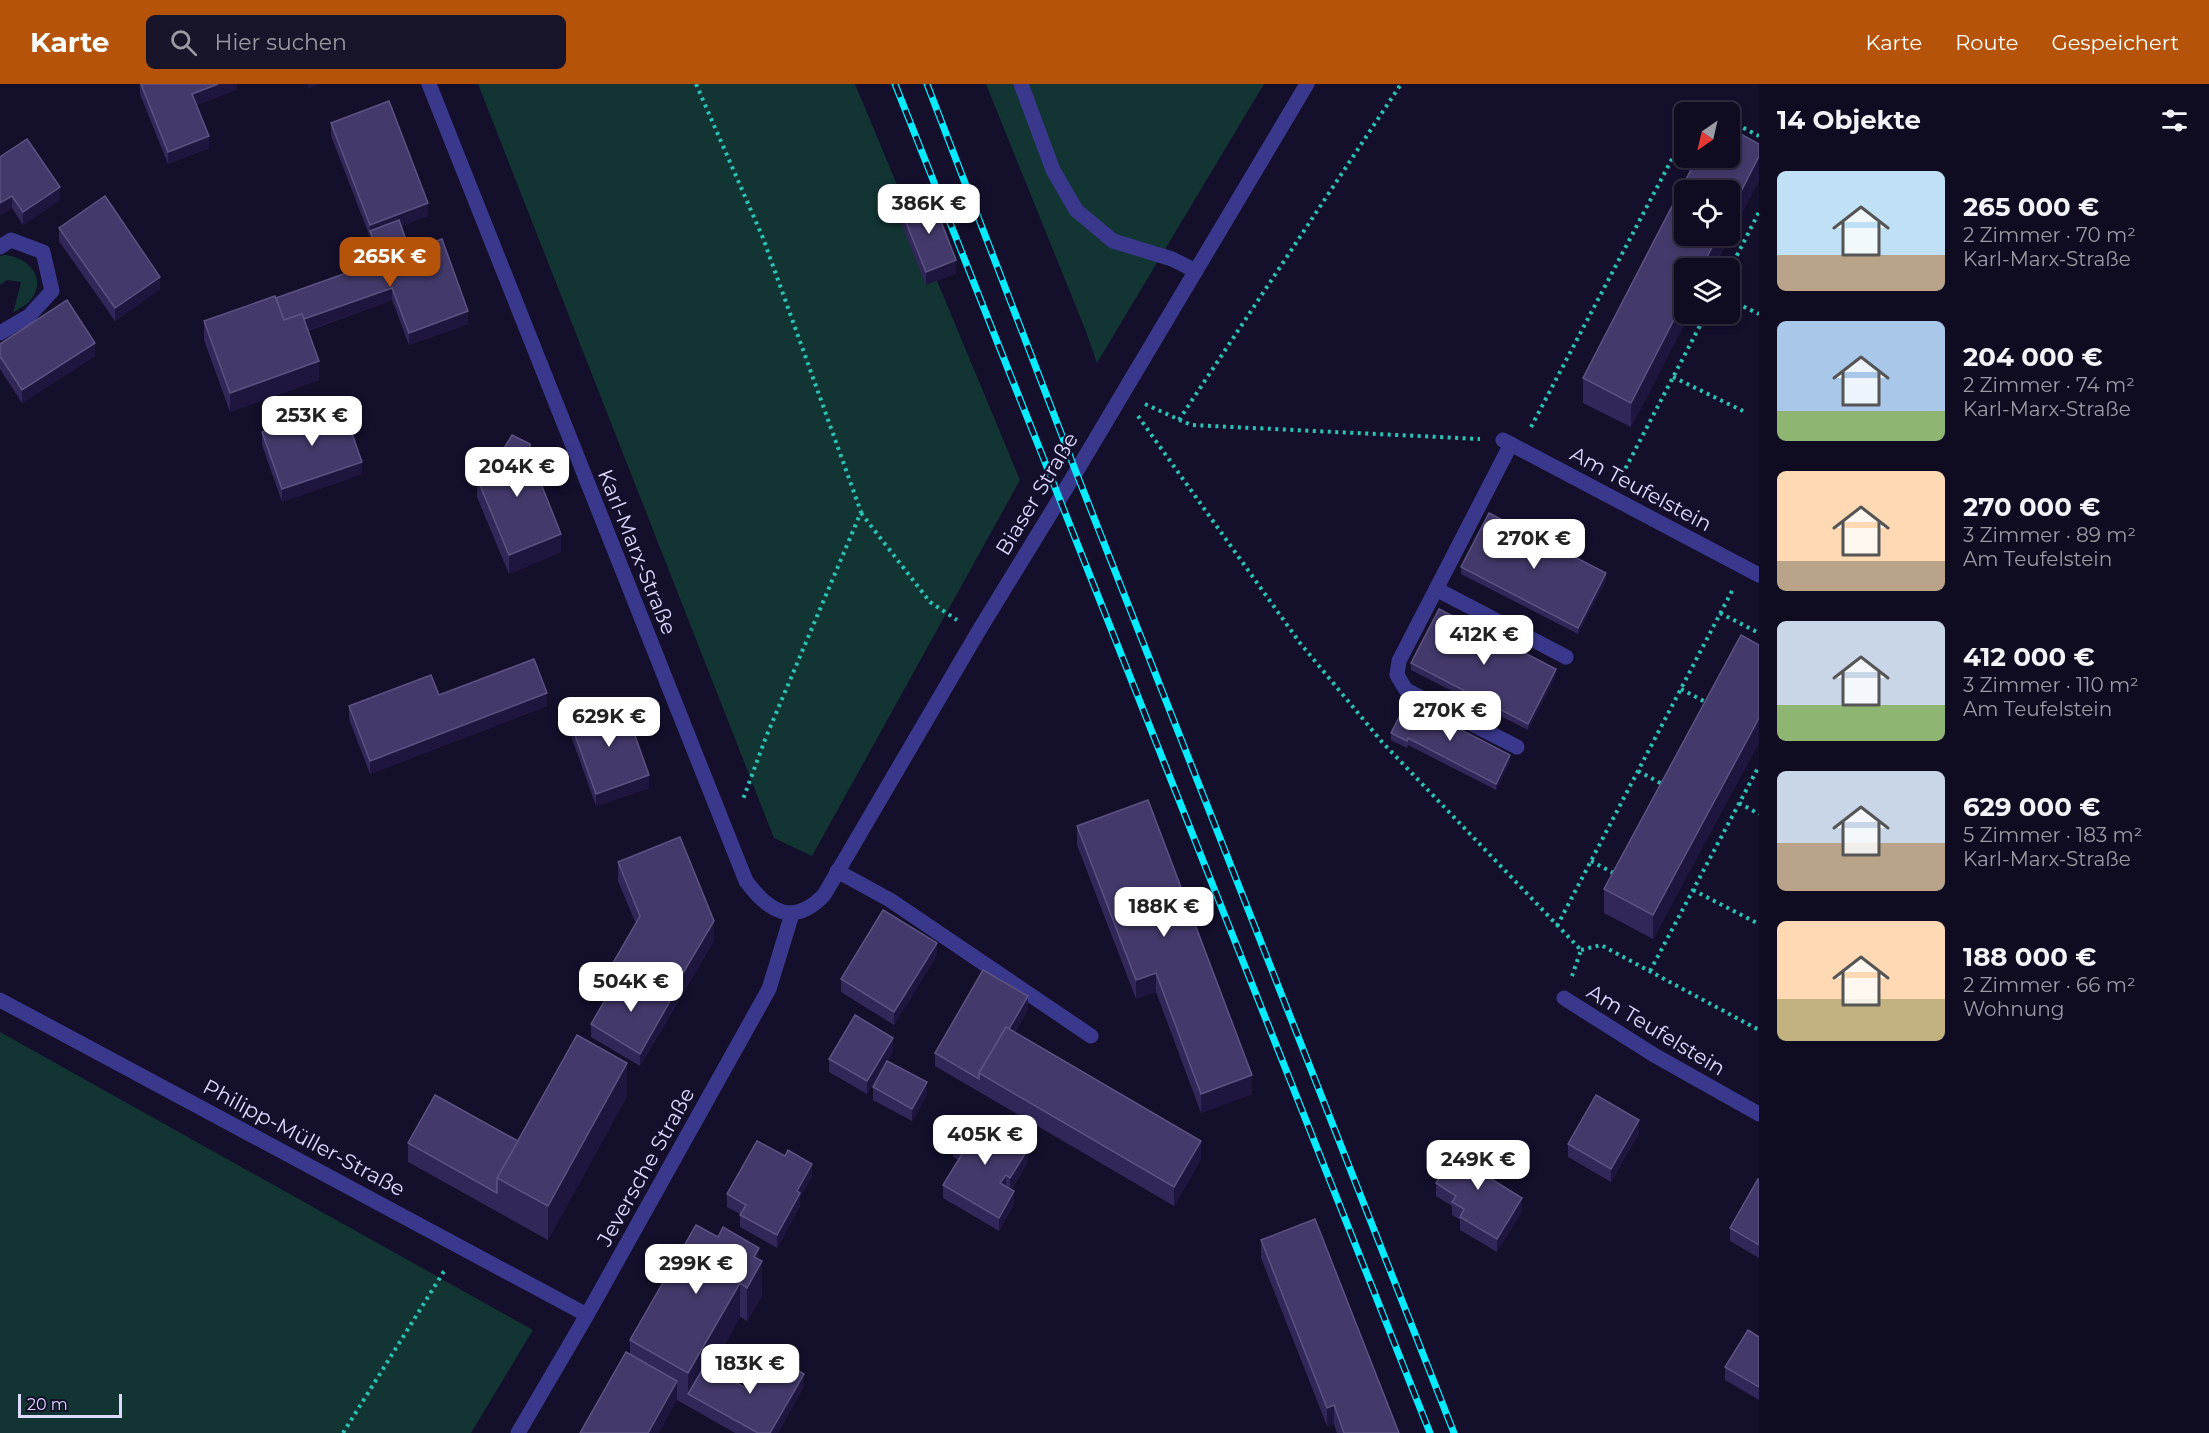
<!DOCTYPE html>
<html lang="de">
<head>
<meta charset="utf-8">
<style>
  :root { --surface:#0f0b20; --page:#181429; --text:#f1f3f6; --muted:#9b9ba5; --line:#2f2b3e; --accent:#b45309 }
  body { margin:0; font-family:Montserrat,sans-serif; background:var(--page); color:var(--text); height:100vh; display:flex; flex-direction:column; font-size:22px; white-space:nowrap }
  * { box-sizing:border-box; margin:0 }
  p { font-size:20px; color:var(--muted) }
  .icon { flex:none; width:33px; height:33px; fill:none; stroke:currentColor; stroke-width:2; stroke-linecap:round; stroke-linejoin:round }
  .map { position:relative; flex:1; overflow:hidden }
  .details { display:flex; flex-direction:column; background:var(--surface); width:450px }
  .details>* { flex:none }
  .needle { width:39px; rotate:214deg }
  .buttons { position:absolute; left:1674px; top:18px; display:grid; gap:12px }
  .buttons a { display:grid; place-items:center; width:66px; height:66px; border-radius:9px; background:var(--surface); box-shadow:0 3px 9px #0003,0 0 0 2px var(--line); font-size:30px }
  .scale { position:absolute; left:18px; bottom:15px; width:104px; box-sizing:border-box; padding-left:6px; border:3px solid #ddd9ff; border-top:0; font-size:16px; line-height:21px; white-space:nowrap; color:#ddd9ff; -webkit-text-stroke:4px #140f2b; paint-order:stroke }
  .price { position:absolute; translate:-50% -51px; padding:0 14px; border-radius:12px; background:#fff; color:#222; font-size:20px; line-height:39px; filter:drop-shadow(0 2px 3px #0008) }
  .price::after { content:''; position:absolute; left:50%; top:36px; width:18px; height:14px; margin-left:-9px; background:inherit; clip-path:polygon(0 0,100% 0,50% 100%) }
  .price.on { background:var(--accent); color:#fff }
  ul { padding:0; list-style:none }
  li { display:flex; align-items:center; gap:18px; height:150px; padding:0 18px }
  li span { display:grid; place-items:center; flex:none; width:168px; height:120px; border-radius:9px; color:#555 }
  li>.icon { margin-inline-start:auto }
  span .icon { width:72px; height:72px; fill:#fffc; stroke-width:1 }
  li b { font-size:26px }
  h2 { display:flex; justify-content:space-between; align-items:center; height:72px; padding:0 18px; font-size:26px }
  header { display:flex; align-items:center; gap:36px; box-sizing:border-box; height:84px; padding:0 30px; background:var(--accent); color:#fff }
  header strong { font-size:28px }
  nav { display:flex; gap:33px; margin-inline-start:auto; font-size:21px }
  .search { width:420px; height:54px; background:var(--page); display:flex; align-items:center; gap:15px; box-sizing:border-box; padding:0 21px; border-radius:9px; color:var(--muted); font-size:22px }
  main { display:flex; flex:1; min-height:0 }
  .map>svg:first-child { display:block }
</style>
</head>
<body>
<header>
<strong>Karte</strong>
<div class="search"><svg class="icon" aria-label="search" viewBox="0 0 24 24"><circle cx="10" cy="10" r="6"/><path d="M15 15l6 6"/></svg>Hier suchen</div>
<nav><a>Karte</a><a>Route</a><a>Gespeichert</a></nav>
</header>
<main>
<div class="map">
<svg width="1759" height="1349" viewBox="0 0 1759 1349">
  <rect width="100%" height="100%" fill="#140f2b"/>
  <g fill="#123533">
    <path d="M478,0H855L1020,396L812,772L774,754Z"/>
    <path d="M986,0H1264L1097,279L1085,245Z"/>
    <path d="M5,171C29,173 49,196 29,218C25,222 18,225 13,229L21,198L7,196L0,201V172Z"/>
    <path d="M0,948L533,1246L471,1349H0Z"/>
  </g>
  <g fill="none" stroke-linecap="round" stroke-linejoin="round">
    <g stroke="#2ac3b6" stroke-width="4" stroke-dasharray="3 4.5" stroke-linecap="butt">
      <path d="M696,0L763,154L861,428L766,653L742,718"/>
      <path d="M1697,28L1700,22L1713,28"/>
      <path d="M1730,37L1759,52"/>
      <path d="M1730,185L1759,128"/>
      <path d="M1730,216L1759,230"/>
      <path d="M1673,293L1743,327"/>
      <path d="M1145,320L1191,341L1480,355"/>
      <path d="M1138,332L1300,559L1382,658L1581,866L1572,892"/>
      <path d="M1179,336L1401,0"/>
      <path d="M1531,343L1684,52"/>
      <path d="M1622,391L1706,230"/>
      <path d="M861,429L930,518L957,536"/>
      <path d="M1720,529L1759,549"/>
      <path d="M1681,605L1709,620"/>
      <path d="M1638,687L1664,701"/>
      <path d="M1739,719L1759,730"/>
      <path d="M1591,777L1617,791"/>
      <path d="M1693,806L1759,840"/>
      <path d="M1557,842L1733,505"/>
      <path d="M1581,866L1601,861L1759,946"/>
      <path d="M1650,887L1759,682"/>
      <path d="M343,1349L446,1184"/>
    </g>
    <g stroke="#3a388c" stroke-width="15">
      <path d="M1021,0L1053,86L1076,126L1113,157L1172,175L1196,187"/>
      <path d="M0,163L11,156L43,168L52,207L29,232L0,249"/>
      <path d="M1511,360L1399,577L1397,591L1406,606L1517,663"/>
      <path d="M1436,505L1566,573"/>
      <path d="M837,787L890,816L1091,952"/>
    </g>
    <g stroke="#3a388c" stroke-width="15">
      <path d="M429,0L746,797C769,828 793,843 824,811L978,548L1076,388L1307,0"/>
      <path d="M1503,356L1759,491"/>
      <path d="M1564,914L1654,971L1759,1030"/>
      <path d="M0,916L587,1231"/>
      <path d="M518,1349L587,1231L769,905L792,830"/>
    </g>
    <defs>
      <g id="rail">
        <path d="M895,0L1430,1349"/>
        <path d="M927,0L1076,388L1454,1349"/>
      </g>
    </defs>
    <use href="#rail" stroke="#05ebff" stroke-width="7"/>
    <use href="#rail" stroke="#140f2b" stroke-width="4.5" stroke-dasharray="14" stroke-linecap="butt"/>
  </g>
  <g fill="#312759">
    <path d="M140,0H237V5L197,21L209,64L168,80L140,10Z"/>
    <path d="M331,39L428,132L401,142L405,160L377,171L331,52Z"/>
    <path d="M1759,60V96L1631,343L1583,319V294Z"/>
    <path d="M0,73L60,116L23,141L12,124Z"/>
    <path d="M901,126L956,189L926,201L901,139Z"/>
    <path d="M59,144L160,205L115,237L59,157Z"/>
    <path d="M442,155L468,240L409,261L392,216L308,247L319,296L230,328L204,256V237L276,214Z"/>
    <path d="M0,260L95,272L22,319L0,285Z"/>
    <path d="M262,348L362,390L282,418L262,361Z"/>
    <path d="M530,374L561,468L509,490L477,413V394Z"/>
    <path d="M1461,483L1606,496L1578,550L1461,490Z"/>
    <path d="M1759,561V658L1653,855L1604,829V805Z"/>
    <path d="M1411,579L1556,592L1528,646L1411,586Z"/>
    <path d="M439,611L547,622L370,690L349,635V622Z"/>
    <path d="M1425,627L1510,678L1496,706L1408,661L1407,664L1391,656V649Z"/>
    <path d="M570,637L649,704L596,722L570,649Z"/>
    <path d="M1077,742L1252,1010L1201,1029L1156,908L1136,915L1077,761Z"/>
    <path d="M618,778L714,856L640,982L591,953V940L615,898L613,897V879L636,840L618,797Z"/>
    <path d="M937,871L894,941L841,908V895Z"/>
    <path d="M1028,925L1015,948L1201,1075L1174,1122L935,982V969Z"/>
    <path d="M893,967L887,977L927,1011L912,1037L873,1016V1003L886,979L867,1010L829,988V975Z"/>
    <path d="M627,1012L548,1156L408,1078V1059L518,1057Z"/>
    <path d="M1639,1049L1611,1098L1568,1073V1060Z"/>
    <path d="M953,1061L1028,1078L1011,1106L1014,1120L999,1147L943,1114V1101L958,1076L953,1073Z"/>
    <path d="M1497,1092L1494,1097L1522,1127L1497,1168L1460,1146V1136L1452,1131V1122L1436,1112V1099Z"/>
    <path d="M812,1093L800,1113V1122L777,1164L740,1143V1130L727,1123V1110Z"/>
    <path d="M1759,1095V1174L1730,1157V1144Z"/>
    <path d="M718,1153L759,1176L762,1211L747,1237L740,1233L711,1284L751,1307L804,1302L778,1349H735L677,1316L630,1271V1256Z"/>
    <path d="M1261,1156L1399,1349H1337L1334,1340L1327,1342L1261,1174Z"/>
    <path d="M1759,1253V1316L1725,1296V1283Z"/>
  </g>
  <g fill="#1e163f">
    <path d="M218,0H237V5L192,23V10Z"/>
    <path d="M308,0H320L308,5Z"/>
    <path d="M209,52V64L168,80V68Z"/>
    <path d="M1759,72V96L1713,184H1701L1718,152H1730V129Z"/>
    <path d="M60,103V116L23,141V128Z"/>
    <path d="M12,112V124L0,132V119Z"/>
    <path d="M428,119V132L372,153L370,147V141Z"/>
    <path d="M405,153V160L377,171V164Z"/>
    <path d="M956,176V189L926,201V188Z"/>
    <path d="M160,193V205L115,237V224Z"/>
    <path d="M392,204V216L284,255V242Z"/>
    <path d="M1684,216V230H1690L1631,343V319Z"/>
    <path d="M468,227V240L409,261V249Z"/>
    <path d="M95,259V272L22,319V306Z"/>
    <path d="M319,277V296L230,328V309Z"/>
    <path d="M362,378V390L282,418V405Z"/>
    <path d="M561,450V468L509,490V471Z"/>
    <path d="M1606,489V496L1578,550V544Z"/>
    <path d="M1556,585V592L1528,646V640Z"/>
    <path d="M547,609V622L370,690V677Z"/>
    <path d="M1759,634V658L1653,855V831Z"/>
    <path d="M1510,671V678L1496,706V700Z"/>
    <path d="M649,691V704L596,722V710Z"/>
    <path d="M714,837V856L670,930V911Z"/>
    <path d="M937,859V871L894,941V928Z"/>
    <path d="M1156,889V908L1136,915V896Z"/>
    <path d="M1028,912V925L987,994L982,991Z"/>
    <path d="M670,917V930L640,982V970Z"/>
    <path d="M893,954V967L867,1010V997Z"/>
    <path d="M627,979V1012L548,1156V1122Z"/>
    <path d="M1252,991V1010L1201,1029V1010Z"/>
    <path d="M927,998V1011L912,1037V1025Z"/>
    <path d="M1639,1036V1049L1611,1098V1085Z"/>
    <path d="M1201,1057V1075L1174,1122V1103Z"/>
    <path d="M1028,1065V1078L1010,1107V1094Z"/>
    <path d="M1497,1079V1092L1488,1106V1093Z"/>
    <path d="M812,1080V1093L800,1113V1122L777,1164V1151L797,1107Z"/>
    <path d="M1006,1091V1104L1000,1099Z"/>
    <path d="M1014,1107V1120L999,1147V1134Z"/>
    <path d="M1522,1114V1127L1497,1168V1155Z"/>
    <path d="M759,1164V1182L762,1177V1211L747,1237V1204L754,1173Z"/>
    <path d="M740,1199V1233L694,1313L688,1310V1289Z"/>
    <path d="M804,1290V1302L778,1349H770Z"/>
    <path d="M677,1297V1316L659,1349H648Z"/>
    <path d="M1334,1321V1340L1327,1342V1324Z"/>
  </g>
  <g fill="#433a6b" stroke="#5c5382" stroke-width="1.5">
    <path d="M141,0H218L192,10L209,52L168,68Z"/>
    <path d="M389,17L428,119L370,141L331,39Z"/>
    <path d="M1730,44L1759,60V72L1730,129V106H1684V152H1718L1701,184H1684V216L1631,319L1583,294L1697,74H1730Z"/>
    <path d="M27,55L60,103L23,128L12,112L0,119V73Z"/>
    <path d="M105,112L160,193L115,224L59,144Z"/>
    <path d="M932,114L956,176L926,188L901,126Z"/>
    <path d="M399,136L405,153L377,164L370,147Z"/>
    <path d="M442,155L468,227L409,249L392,204L304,235L302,230L284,236L276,214Z"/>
    <path d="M275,212L284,236L302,230L319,277L230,309L204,237Z"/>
    <path d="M67,216L95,259L22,306L0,272V260Z"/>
    <path d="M342,321L362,378L282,405L262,348Z"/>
    <path d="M512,351L530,360V372L561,450L509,471L477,394L494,369L503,366Z"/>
    <path d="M1489,429L1606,489L1578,544L1461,483Z"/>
    <path d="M1439,525L1556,585L1528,640L1411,579Z"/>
    <path d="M1741,551L1759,561V634L1653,831L1604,805Z"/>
    <path d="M534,575L547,609L370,677L349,622L431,591L439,611Z"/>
    <path d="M1409,614L1425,622L1423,626L1510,671L1496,700L1408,654L1407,657L1391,649Z"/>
    <path d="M623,618L649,691L596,710L570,637Z"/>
    <path d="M1148,716L1252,991L1201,1010L1156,889L1136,896L1077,742Z"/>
    <path d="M680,753L714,837L670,911L613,879L640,832L618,778Z"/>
    <path d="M883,826L937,859L894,928L841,895Z"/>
    <path d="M983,886L1028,912L1009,945L1006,943L979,989V995L935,969Z"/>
    <path d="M621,889L670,917L640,970L591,940Z"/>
    <path d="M855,931L893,954L867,997L829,975Z"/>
    <path d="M1006,943L1201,1057L1174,1103L979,989Z"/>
    <path d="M577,951L627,979L548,1122L497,1094Z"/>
    <path d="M887,977L927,998L912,1025L873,1003Z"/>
    <path d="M435,1011L518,1057L497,1094V1109L408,1059Z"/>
    <path d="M1596,1011L1639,1036L1611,1085L1568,1060Z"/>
    <path d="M971,1032L1028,1065L1010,1094L1006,1091L1000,1099L1014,1107L999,1134L943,1101L964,1067L953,1061Z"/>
    <path d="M757,1057L785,1072L788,1066L812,1080L797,1107L800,1109L777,1151L740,1131L746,1121L727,1110Z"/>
    <path d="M1462,1057L1497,1079L1488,1093L1522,1114L1497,1155L1460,1133L1464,1125L1452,1118L1456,1112L1436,1099Z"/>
    <path d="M1758,1095H1759V1161L1730,1144Z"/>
    <path d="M1315,1135L1399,1349H1344L1334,1321L1327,1324L1261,1156Z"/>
    <path d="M696,1141L718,1153L723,1143L759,1164L754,1173L762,1177L747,1204L740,1199L688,1289L630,1256Z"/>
    <path d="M1748,1246L1759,1253V1303L1725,1283Z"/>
    <path d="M626,1268L677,1297L648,1349H580Z"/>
    <path d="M772,1271L804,1290L770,1349H758L688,1310L705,1281L751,1307Z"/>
  </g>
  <g text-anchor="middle" stroke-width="4.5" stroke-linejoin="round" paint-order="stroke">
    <g font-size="21" fill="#ddd9ff" stroke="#140f2b">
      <text transform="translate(1641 405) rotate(28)" y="7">Am Teufelstein</text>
      <text transform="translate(1037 410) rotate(-59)" y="7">Biaser Straße</text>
      <text transform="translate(637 468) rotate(68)" y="7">Karl-Marx-Straße</text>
      <text transform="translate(1656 946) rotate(31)" y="7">Am Teufelstein</text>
      <text transform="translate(304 1054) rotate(28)" y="7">Philipp-Müller-Straße</text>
      <text transform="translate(646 1083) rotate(-61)" y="7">Jeversche Straße</text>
    </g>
  </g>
</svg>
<div class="buttons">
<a><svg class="needle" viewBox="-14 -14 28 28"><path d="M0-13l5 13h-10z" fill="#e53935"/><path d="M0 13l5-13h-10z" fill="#9b9ba5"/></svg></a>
<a><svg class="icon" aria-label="locate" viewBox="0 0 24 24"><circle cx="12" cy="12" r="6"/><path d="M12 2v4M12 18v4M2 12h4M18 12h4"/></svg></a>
<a><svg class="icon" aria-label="layers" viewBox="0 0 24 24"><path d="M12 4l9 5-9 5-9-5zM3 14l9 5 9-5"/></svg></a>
</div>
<div class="scale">20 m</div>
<b class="price" style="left:929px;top:151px">386K €</b>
<b class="price on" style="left:390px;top:204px">265K €</b>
<b class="price" style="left:312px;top:363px">253K €</b>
<b class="price" style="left:517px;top:414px">204K €</b>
<b class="price" style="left:1534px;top:486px">270K €</b>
<b class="price" style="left:1484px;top:582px">412K €</b>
<b class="price" style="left:1450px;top:658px">270K €</b>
<b class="price" style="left:609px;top:664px">629K €</b>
<b class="price" style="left:1164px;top:854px">188K €</b>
<b class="price" style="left:631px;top:929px">504K €</b>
<b class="price" style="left:985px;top:1082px">405K €</b>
<b class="price" style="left:1478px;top:1107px">249K €</b>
<b class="price" style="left:696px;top:1211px">299K €</b>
<b class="price" style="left:750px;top:1311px">183K €</b>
</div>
<section class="details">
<h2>14 Objekte<svg class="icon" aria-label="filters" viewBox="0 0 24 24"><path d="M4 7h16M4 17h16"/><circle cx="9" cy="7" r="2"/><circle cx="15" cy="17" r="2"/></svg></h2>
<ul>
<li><span style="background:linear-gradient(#bfe0f5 70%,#b9a48a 0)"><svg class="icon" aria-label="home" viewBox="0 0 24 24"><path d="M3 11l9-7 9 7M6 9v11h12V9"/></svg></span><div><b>265 000 €</b><p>2 Zimmer · 70 m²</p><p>Karl-Marx-Straße</p></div></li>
<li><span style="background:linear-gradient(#a9c7e8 75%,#8fb573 0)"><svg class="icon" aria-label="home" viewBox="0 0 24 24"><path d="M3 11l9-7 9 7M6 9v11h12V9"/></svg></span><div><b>204 000 €</b><p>2 Zimmer · 74 m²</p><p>Karl-Marx-Straße</p></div></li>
<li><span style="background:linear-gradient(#ffd9b3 75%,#b9a48a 0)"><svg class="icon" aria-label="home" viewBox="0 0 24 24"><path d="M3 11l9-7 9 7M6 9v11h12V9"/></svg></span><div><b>270 000 €</b><p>3 Zimmer · 89 m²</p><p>Am Teufelstein</p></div></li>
<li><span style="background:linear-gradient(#c9d6e8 70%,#8fb573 0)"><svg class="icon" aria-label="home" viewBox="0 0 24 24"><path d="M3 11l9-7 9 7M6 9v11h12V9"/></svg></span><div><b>412 000 €</b><p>3 Zimmer · 110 m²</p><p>Am Teufelstein</p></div></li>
<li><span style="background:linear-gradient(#c9d6e8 60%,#b9a48a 0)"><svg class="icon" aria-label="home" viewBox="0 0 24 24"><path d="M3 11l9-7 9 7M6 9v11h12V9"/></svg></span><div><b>629 000 €</b><p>5 Zimmer · 183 m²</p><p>Karl-Marx-Straße</p></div></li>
<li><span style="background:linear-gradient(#ffd9b3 65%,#c2b280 0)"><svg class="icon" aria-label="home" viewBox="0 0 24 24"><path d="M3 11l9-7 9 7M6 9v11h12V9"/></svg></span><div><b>188 000 €</b><p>2 Zimmer · 66 m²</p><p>Wohnung</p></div></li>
</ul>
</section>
</main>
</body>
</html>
